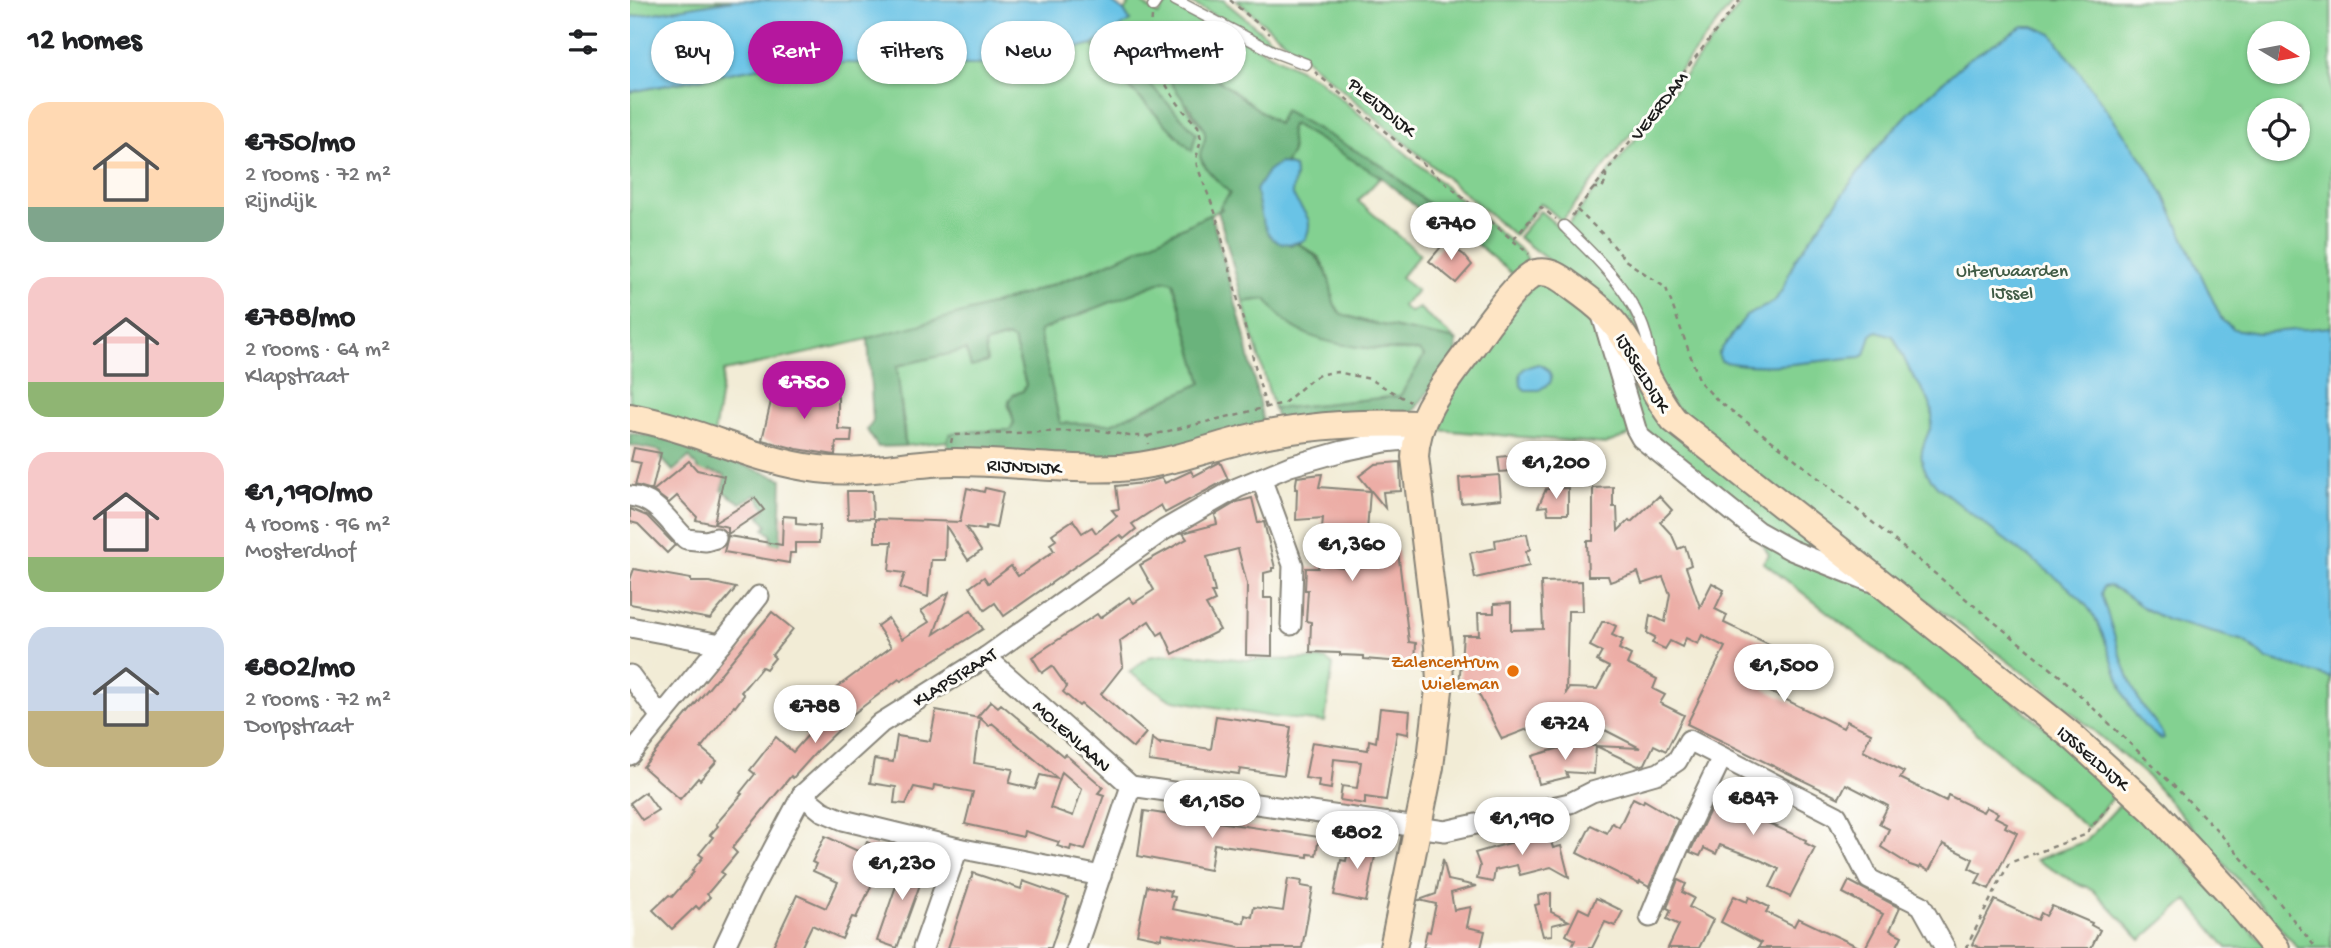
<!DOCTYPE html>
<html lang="en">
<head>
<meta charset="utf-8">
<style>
  :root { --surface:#fff; --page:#f2f2f2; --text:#202124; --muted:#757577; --accent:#b5179e }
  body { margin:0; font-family:"Gochi Hand",sans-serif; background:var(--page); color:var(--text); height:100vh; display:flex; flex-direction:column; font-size:26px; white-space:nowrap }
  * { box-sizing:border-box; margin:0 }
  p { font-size:23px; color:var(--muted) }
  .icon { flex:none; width:38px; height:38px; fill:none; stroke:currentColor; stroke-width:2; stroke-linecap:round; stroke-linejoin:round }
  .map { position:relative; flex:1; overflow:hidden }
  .details { display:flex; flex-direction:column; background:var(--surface); width:630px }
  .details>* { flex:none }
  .guide { position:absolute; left:21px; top:21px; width:665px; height:63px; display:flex; gap:14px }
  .needle { width:46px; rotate:100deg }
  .tools { position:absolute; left:1617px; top:21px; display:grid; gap:14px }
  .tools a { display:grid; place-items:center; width:63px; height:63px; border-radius:50%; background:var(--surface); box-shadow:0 2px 5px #0004; font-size:35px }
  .price { position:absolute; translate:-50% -60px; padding:0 16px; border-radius:24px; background:#fff; color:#222; font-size:23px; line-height:46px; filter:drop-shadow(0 2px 4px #0008) }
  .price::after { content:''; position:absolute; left:50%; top:42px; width:21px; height:16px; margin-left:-10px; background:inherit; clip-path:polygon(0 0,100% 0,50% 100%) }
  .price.active { background:var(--accent); color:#fff }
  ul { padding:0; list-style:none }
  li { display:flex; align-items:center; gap:21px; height:175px; padding:0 28px }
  li span { display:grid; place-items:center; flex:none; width:196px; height:140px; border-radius:21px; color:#555 }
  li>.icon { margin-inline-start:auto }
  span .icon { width:84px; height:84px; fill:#fffc; stroke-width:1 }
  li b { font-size:30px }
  h2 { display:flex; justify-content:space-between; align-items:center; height:84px; padding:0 28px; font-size:30px }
  .tag { padding:0 24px; border-radius:32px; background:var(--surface); box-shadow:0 2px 5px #0004; font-size:24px; line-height:63px }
  .tag.active { background:var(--accent); color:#fff }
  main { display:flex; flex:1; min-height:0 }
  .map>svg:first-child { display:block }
</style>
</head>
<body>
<main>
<section class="details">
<h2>12 homes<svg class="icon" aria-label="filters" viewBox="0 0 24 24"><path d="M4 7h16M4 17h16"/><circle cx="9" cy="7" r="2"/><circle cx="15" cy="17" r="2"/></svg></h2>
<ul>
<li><span style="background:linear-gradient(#ffd9b3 75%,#7fa58c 0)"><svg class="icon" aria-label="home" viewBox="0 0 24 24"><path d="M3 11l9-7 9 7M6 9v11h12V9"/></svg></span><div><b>€750/mo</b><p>2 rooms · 72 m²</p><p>Rijndijk</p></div></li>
<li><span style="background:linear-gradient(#f6c9c9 75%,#8fb573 0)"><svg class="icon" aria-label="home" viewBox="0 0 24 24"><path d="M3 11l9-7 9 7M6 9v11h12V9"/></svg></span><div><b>€788/mo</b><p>2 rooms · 64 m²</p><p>Klapstraat</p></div></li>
<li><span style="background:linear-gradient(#f6c9c9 75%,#8fb573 0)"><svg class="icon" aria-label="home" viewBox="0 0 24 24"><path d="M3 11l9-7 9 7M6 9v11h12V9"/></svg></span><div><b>€1,190/mo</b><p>4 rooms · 96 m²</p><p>Mosterdhof</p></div></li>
<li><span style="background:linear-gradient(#c9d6e8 60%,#c2b280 0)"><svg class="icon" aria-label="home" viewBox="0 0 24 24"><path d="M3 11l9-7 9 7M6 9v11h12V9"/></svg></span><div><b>€802/mo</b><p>2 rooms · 72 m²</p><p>Dorpstraat</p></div></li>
</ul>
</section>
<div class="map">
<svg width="1701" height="948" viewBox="0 0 1701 948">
  <rect width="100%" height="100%" fill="#fdfcf7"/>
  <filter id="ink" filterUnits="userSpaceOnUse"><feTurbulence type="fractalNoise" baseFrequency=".0143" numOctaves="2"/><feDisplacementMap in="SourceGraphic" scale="14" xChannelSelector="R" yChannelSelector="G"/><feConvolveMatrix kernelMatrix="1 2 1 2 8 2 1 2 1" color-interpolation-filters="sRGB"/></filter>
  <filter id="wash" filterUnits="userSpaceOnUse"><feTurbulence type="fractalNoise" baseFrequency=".00686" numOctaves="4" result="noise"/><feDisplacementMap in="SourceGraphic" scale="28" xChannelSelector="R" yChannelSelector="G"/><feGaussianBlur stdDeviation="1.57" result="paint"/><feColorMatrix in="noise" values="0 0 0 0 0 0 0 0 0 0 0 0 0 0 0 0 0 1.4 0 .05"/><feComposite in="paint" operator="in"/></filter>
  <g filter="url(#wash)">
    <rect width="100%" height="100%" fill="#f2ecd6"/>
    <g fill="#83d191" stroke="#507656" stroke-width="2" fill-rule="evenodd">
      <path d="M0,0H103L0,17Z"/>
      <path d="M502,0H508L528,15L539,1L688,79L895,254L898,261L886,277L754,167L654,110L648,124L592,83L548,45L540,47L536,61L556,107L575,131L576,140L570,155L573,164L600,193L588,211C548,229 509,251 468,267C347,316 220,345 94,371L84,435L0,414V92L157,62L344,65L390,61L463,44L473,61L562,150L566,133L492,56L472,39L500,21L494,11Z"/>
      <path d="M555,0H593L654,50L652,51Z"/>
      <path d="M606,0H1105L932,221L911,203L884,235Z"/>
      <path d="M1114,0H1701V948H1668L1518,777L1411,686L1057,422L1030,390L1017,330L938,225ZM1629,33H1668V72H1629ZM1629,110H1668V149H1629Z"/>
      <path d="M663,124L751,177L728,201L790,254L771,277L787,291L772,306L780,312L789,308L826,340L737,322L711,314L704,303L696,270L689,257L667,243L675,240L661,193L665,176L664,167L655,164C664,151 654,136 663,124Z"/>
      <path d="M910,211C951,245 1003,290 1013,346L937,275L888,237Z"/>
      <path d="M536,280L543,282L572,383L481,424L430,423L408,331Z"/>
      <path d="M917,280L962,315L1000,435L975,444L798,429L803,418L906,281Z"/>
      <path d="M636,299C645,311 654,322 667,329C698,348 754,350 790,351L794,356L771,396L644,409L613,302Z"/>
      <path d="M978,326L1007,372L1226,571L1143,537L1011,427Z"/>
      <path d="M380,337L384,341L396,385L393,391L383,395L378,404L384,422L380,430L332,432L318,438L317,441L275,446L274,423L266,366L336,349L341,366L357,362L354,344Z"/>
      <path d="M1128,537L1248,592L1487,786L1486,794L1457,828L1289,683L1133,562L1139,555Z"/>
      <path d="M547,653L616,660L695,659L703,665L695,722L642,717L539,699L499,672L519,657Z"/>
      <path d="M1494,800H1499L1638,948H1597L1557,900L1511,940L1462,889L1446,883L1406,860L1456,841Z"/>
    </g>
    <g fill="#6ab37b" stroke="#43684c" stroke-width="2" fill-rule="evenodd">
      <path d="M472,39L492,55L566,133L562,151L473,61L463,44Z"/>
      <path d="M543,45H548L592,83L648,124L654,110L754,167L828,228L820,236L751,177L663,124L660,127L662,152L655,164L649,163L660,245L667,243C687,254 696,265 701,287C703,298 703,306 711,314L737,322L826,340L827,353L783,412L648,424L644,409L770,396L794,356L789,351C754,350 698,348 667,329C654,322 645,311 636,299L613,302L588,211L592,209L590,206L600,193C593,186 570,166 570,155C571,146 578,140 574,129C567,109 515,71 543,45Z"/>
      <path d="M581,214L614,334L633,421L632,428L518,458L319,453L317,441L320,434L332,432L380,430L384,423L379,400L383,395L393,391L396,385L384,341L377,337L355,344L357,362L341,367L336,350L267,366L275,446L248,447L237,430L243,421L238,338C317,318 394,298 469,267C507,251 544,231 581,214ZM536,280L543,282L572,383L481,424L430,423L409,331Z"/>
      <path d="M0,433L45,440L152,479L150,546L141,544V535L134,529L137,526L129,515L136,509L126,495L111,503L92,491L95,475L79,471L77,480L64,476L70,471L59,457L43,471L30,457L31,451L0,445Z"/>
    </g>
    <g fill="#69c3e6" stroke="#427081" stroke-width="2">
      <path d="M103,0H479L494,11L500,21L463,44L390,61L344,65L157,62L0,92V17Z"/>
      <path d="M1393,26H1403L1422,34L1516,164L1535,197L1592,320L1604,329L1628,333L1701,327V678L1637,659L1614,641L1537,620L1515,609L1490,591L1480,586L1473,587L1471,594C1482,626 1494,673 1510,702C1517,715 1529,723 1534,738L1531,739C1487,714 1487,654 1463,615C1449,590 1398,557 1374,539C1351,522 1329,504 1307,486C1270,446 1312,438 1300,404C1296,392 1286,382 1280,371C1274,359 1269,347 1263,336L1247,331L1241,335L1235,355L1231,357C1186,360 1135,372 1091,361L1088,354L1116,316L1144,302L1152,290L1165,260L1243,152L1281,111L1337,60Z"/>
      <path d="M649,163L664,167L665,176L662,193C670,213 687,215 675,240C634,256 632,219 626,190L638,171Z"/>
      <path d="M908,364C916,367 924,373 920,383L909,390H895L891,386L890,374L894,368Z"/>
    </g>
    <g id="blocks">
      <g fill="#ecada6" fill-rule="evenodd">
        <path d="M815,242L834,255L842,265L826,283L799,261Z"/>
        <path d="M151,372L163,374L160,398L208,397V429L222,430L221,442H206L205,455L167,449L132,440L142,397L148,398Z"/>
        <path d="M4,448L31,453L22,490L5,485L11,463L1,461Z"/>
        <path d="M893,454L894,470L870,472L868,457Z"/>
        <path d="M59,461L67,470L94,476L84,523L125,498L134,510L98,534V527L66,520L67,517L47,496L39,503L23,491Z"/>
        <path d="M590,462L598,479L535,513L531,505L502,524L506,529L494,539L490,535L374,616L365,603L355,610L340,587L354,577L358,583L381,566L388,576L424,551L420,544L426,540L422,534L443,520L452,533L462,527L466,533L487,516L482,510L489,509L486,486L513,483L532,478L535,483L561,471L564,476Z"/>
        <path d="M770,462L771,491L753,492L755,508L729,476L745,464Z"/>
        <path d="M692,474L689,487L740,491L737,531L707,529L704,566L720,568L739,566L737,538L750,537L751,552L768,551L779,642L786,643L785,663L734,659V656L710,655V653L680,652L681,622L676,621L678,590H675L676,568H688L693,518L666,520L667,489H665L667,477Z"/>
        <path d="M869,475L871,499L831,503L829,478Z"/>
        <path d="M983,487V507H987L988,531L999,520L1001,522L1029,496L1042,510L1030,522L1042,535L1048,549L1055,546L1061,565L1056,567L1070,607L1082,583L1094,590L1085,609L1097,615L1094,623L1143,646L1142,648L1152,653L1134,689L1213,728L1217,721L1241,733L1233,751L1274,772L1270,778L1316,801L1318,795L1353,812L1356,807L1368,813L1365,817L1377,823L1375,827L1387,833L1359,889L1346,883L1351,874L1339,868L1343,859L1313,844L1299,871L1290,866L1289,868L1280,865L1251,847L1259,829L1249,824L1258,806L1247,800L1216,784L1209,798L1057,724L1095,647L1072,635L1068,644L1056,638L1052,647L1040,641L1035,649L1022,643L1025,637L1017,633L1020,615L1035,622L1040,594L1033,577L1012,584L1008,572L980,582L978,576H958L957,541H963V488Z"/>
        <path d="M337,488L354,492L355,488L373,492L366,528L356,526L355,530L336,527L351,551L338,560L316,526L315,560H301L298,597L270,588L275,573L259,571L262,542H245V519L330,522Z"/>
        <path d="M938,488V514H918L917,506L908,507L916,489Z"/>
        <path d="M217,491H242L243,518L218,519Z"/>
        <path d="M622,498L628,523L634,522L645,568H642V571L634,573V598H642V656L616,655L617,584L608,549L577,557L585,592H581L585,601L576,605L590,630L543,654L533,632L528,635L519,621L490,641L493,666L471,694L516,733L503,748L451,704L449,706L433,692L437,687L422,666L412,673L402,657L467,614L470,618L499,597L504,603L524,590L510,565L557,539L553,533L587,524L585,515L607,502Z"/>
        <path d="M0,509L17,516L45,545L37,553L8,524L0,522Z"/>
        <path d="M153,516L166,517V524L190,526L189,543H165V553H160L159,563L94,552L98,536L152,545Z"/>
        <path d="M897,534L900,549L896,552L899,566L845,578L840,553L866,548L865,540Z"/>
        <path d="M4,569L61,579V582H79L106,588L80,619L0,604V580Z"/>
        <path d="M952,581L953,611H938L936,693L939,688L967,689L979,667L967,661L972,652L960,646L972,622H978L986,626L982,635L993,640L989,649L1001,655L997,664L1027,679L1023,689L1035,695L1030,703L1054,715L1036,751L1024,745L1015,764L1008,766L966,746L1010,748L932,708L934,715L872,739L845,687L829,686L833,635H849L848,613H864V604L881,603V630L913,629L911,582Z"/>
        <path d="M319,592L304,634L341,610L353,629L271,681L269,679L214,721L216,723L189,749L163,778L161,776L102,848L107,853L91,872L94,874L77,894L80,897L69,909L66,906L42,929L23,910L39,895L42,897L64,872L62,871L73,857L69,854L83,837L80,835L88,826L86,824L112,794L110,793L125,774L120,770L146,737L163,752L179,734L169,722L206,688L261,647L247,626L258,618L272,639L299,622L291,611Z"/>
        <path d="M142,612L163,629L142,655L145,658L136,669L132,667L111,692L114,695L105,707L104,706L71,748L87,761L70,780L68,778L50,799L13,767Z"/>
        <path d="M361,701L368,707L371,704L433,756L435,754L473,787L468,793L474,795L455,850L441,846L440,850L427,846L429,842L394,831L393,837L335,824L343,792L304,785L303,791L284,787L276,804L264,803L266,787L240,783L244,759L263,762L267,736L300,741L306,710L349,718L347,717ZM350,718L359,726L362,723L428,779L410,775L405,789L379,783L383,769L344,763ZM432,772L452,789L443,816L420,808Z"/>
        <path d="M750,708L780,711L778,734L767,732L756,800L735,797V804L710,800L712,786L727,788L731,762L704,759L701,789L688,787L689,780L675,778L682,742L738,750L739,740L746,742Z"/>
        <path d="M586,716L661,727L654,775L610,769L609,774L519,761L522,738L530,744V742L581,749Z"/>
        <path d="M930,744L966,746L964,774L936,772L938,777L909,784L902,756L930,748Z"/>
        <path d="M1103,785L1116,792L1119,785L1132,791L1120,815L1176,840L1175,843L1185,848L1160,897L1140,887L1149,869L1128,859L1090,845L1086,854L1074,848L1070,856L1060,852L1091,787L1100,792Z"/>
        <path d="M15,792L28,810L12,820L0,803Z"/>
        <path d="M1003,798L1013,803L1014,800L1048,820L1019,887L1010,882L1009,884L947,853L961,825L977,833L982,823L989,827Z"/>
        <path d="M514,811L689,837L686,855L678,854V857L584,844L580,870L508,856Z"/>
        <path d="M918,832L923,848L931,846L939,877L921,867L890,875L887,865L865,870L863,882L847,879L850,866L845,853Z"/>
        <path d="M737,834L749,836L736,902L704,895L711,860L716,861L719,846L734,850Z"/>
        <path d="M195,836L232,853L237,842L254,851L242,877L245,878L226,918L222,917L212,939L182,925L171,948H142L167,895L196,908L208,882L183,871L186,864L182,862Z"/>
        <path d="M276,857L297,865L267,948L247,941Z"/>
        <path d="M813,859L818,880L846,886L821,893L824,910L841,907L837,927L855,931L851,948H793L797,931L800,932L806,904L789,900L806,894Z"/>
        <path d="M343,873L391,889L393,881L438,897L421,948H318Z"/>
        <path d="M658,879L672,881L671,886L683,888L672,948H610L532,933L531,939L507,934L517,886L541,891L540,896L545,897L542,909L614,923L615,915L622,917L624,907L653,911Z"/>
        <path d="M1048,880L1056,884L1052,892L1064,898L1059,907L1083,920L1069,948H1038L1049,925L1037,919L1041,910L1037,908Z"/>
        <path d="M1219,881L1270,908L1260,930L1272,936L1266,948H1235L1253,914L1213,893Z"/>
        <path d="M921,893V912L939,921L922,925V935L913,936L905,905L909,904L908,896Z"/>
        <path d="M1104,896L1117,902L1119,897L1139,907L1136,912L1164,926L1168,918L1231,948H1128L1131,943L1091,922Z"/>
        <path d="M966,898L993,911L985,926L975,922L962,948H941L945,940L936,935L949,908L959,913Z"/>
        <path d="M1365,900L1408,920L1411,913L1416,916L1422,906L1462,923L1461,925L1470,930L1461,948H1350L1342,944Z"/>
      </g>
    </g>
  </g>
  <g filter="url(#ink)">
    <use href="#blocks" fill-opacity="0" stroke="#878479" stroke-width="2"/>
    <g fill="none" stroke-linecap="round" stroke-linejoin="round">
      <defs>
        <g id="lane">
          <path d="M545,0L644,52L676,64"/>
          <path d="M523,6L527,0"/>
          <path d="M934,226C971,262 1020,308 1020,363"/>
        </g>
        <g id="street">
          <path d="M971,312L1006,429L1011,438L1127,531L1161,550L1239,581"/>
          <path d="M631,478L663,565L661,625"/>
          <path d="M0,496C27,499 38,522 56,539L76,541L86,538"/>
          <path d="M0,627L91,644L31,717L0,675"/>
          <path d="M91,644L129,596"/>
          <path d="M356,657L501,786L815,831L940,803L962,792L1029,773L1047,761L1059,740L1207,816L1239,879L1291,905L1315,948"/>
          <path d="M0,755L31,717"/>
          <path d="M172,795L192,811L213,820L328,848L471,876"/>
          <path d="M1020,917L1048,849L1092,757"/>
          <path d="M94,948L121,891L172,795L251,723L356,657L534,530L607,488L660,466L713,451L755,442L785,439"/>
          <path d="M293,948L328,848"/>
          <path d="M446,948L501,786"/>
        </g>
        <g id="secondary">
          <path d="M0,417C65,428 123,461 188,469C235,475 279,462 325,462C380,462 434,471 489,468C536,465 577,448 623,437C677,425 735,422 791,424"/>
          <path d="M763,948L800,767L810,681L808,646L785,457C786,413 819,379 843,345C853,330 891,276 906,273C921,269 933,280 944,288C957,298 971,307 981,320C1007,349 1019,389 1044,420L1231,567L1443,737L1525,812L1600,893L1646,948"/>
        </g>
      </defs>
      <use href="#lane" stroke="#878479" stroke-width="13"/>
      <use href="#street" stroke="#878479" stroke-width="23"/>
      <use href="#secondary" stroke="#878479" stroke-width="30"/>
      <g stroke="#878479" stroke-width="2.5" stroke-dasharray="5 5" stroke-linecap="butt">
        <path d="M600,0L640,34"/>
        <path d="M522,17C518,60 538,97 568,126L571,139L566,159L567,166L585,212L637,412"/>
        <path d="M685,72L899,254"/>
        <path d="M963,188H972L976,181V174"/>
        <path d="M947,210L978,239L995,260L1036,288L1070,382L1087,400L1153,449L1430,676L1544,786L1585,828L1631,880L1686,948"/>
        <path d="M942,216L1110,0"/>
        <path d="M884,239L911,207L926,219"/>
        <path d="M518,436L654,403L682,379L691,374L707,372L740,379L780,402"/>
        <path d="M321,443L322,438L326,435L468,430L499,436H518L519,444"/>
        <path d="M1336,948L1379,863L1455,835L1483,801"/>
      </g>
      <use href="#lane" stroke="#fff" stroke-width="10"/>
      <use href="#street" stroke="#fff" stroke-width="19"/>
      <use href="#secondary" stroke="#fee5c5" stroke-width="26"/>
    </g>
  </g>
  <circle fill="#e8710a" stroke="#fdfcf7" stroke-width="2.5" cx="883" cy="671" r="7"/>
  <g text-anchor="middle" stroke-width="6" stroke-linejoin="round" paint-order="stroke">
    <g font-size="19" fill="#1c1c1c" stroke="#fdfcf7">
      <text transform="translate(1028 105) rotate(-52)" y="7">VEERDAM</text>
      <text transform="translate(753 106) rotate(40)" y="7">PLEIJDIJK</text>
      <text transform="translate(1014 372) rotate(59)" y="7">IJSSELDIJK</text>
      <text transform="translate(394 465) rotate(3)" y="7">RIJNDIJK</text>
      <text transform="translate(324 676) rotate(-32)" y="7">KLAPSTRAAT</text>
      <text transform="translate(443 735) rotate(42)" y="7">MOLENLAAN</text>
      <text transform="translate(1464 757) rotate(41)" y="7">IJSSELDIJK</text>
    </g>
    <g font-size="19" fill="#405b45" stroke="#fdfcf7">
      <text x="1382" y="276">Uiterwaarden<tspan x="1382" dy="22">IJssel</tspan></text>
    </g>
    <g font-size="19" fill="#c56008" stroke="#fdfcf7" text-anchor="end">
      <text x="869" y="667">Zalencentrum<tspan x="869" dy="22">Wieleman</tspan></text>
    </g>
  </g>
</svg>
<div class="tools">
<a><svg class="needle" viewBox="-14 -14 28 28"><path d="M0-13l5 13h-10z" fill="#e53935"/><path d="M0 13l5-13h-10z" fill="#757577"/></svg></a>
<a><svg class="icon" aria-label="locate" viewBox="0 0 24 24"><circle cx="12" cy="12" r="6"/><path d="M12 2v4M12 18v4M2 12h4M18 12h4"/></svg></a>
</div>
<b class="price" style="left:821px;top:262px">€740</b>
<b class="price active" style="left:174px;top:421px">€750</b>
<b class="price" style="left:926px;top:501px">€1,200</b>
<b class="price" style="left:722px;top:583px">€1,360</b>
<b class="price" style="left:1154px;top:704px">€1,500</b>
<b class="price" style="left:185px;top:745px">€788</b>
<b class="price" style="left:935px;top:762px">€724</b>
<b class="price" style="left:1123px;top:837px">€847</b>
<b class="price" style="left:582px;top:840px">€1,150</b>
<b class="price" style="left:892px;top:857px">€1,190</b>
<b class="price" style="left:727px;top:871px">€802</b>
<b class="price" style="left:272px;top:902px">€1,230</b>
<div class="guide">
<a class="tag">Buy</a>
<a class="tag active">Rent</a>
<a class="tag">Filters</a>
<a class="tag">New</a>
<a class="tag">Apartment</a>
</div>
</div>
</main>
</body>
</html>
